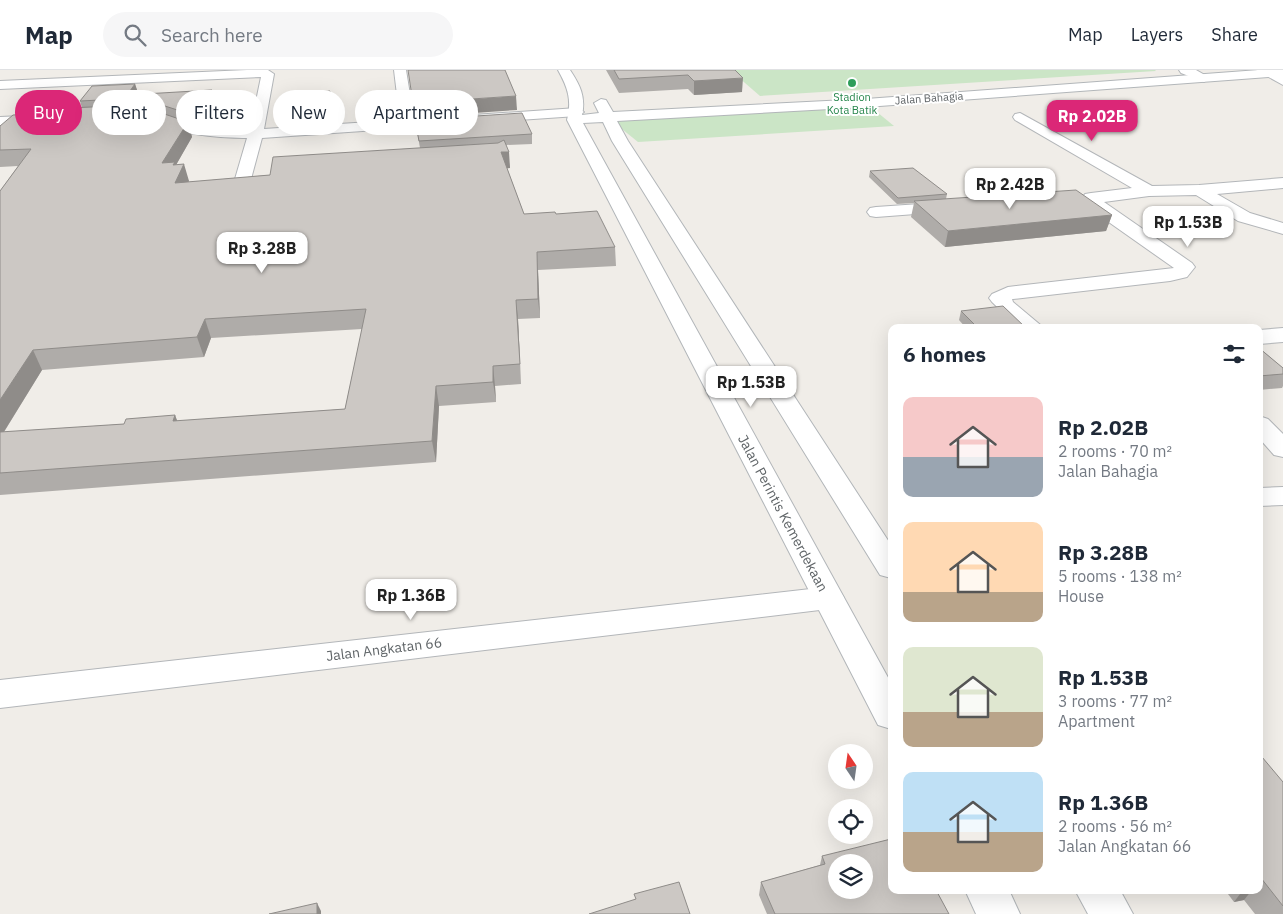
<!DOCTYPE html>
<html lang="en">
<head>
<meta charset="utf-8">
<style>
  :root { --surface:#fff; --page:#f6f6f7; --text:#1f2937; --muted:#747a83; --line:#e0e1e3; --accent:#db2777 }
  body { margin:0; font-family:"IBM Plex Sans",sans-serif; background:var(--page); color:var(--text); height:100vh; display:flex; flex-direction:column; font-size:19px; white-space:nowrap }
  * { box-sizing:border-box; margin:0 }
  p { font-size:16px; color:var(--muted) }
  .icon { flex:none; width:28px; height:28px; fill:none; stroke:currentColor; stroke-width:2; stroke-linecap:round; stroke-linejoin:round }
  .map { position:relative; flex:1; overflow:hidden }
  .sheet { position:absolute; left:888px; top:254px; width:375px; height:570px; display:flex; flex-direction:column; background:var(--surface); border-radius:10px; box-shadow:0 5px 20px #0002 }
  .sheet>* { flex:none }
  .hud { position:absolute; left:15px; top:20px; width:475px; height:45px; display:flex; gap:10px }
  .needle { width:32px; rotate:347deg }
  .fabs { position:absolute; left:828px; top:674px; display:grid; gap:10px }
  .fabs a { display:grid; place-items:center; width:45px; height:45px; border-radius:50%; background:var(--surface); box-shadow:0 5px 20px #0002; font-size:25px }
  .price { position:absolute; translate:-50% -42px; padding:0 11px; border-radius:10px; background:#fff; color:#222; font-size:16px; line-height:32px; filter:drop-shadow(0 1px 2px #0008) }
  .price::after { content:''; position:absolute; left:50%; top:30px; width:15px; height:11px; margin-left:-8px; background:inherit; clip-path:polygon(0 0,100% 0,50% 100%) }
  .price.active { background:var(--accent); color:#fff }
  ul { padding:0; list-style:none }
  li { display:flex; align-items:center; gap:15px; height:125px; padding:0 15px }
  li span { display:grid; place-items:center; flex:none; width:140px; height:100px; border-radius:10px; color:#555 }
  li>.icon { margin-inline-start:auto }
  span .icon { width:60px; height:60px; fill:#fffc; stroke-width:1 }
  li b { font-size:21px }
  h2 { display:flex; justify-content:space-between; align-items:center; height:60px; padding:0 15px; font-size:21px }
  .chip { padding:0 18px; border-radius:22px; background:var(--surface); box-shadow:0 5px 20px #0002; font-size:18px; line-height:45px }
  .chip.active { background:var(--accent); color:#fff }
  header { display:flex; align-items:center; gap:30px; box-sizing:border-box; height:70px; padding:0 25px; background:var(--surface); border-bottom:1px solid var(--line) }
  header strong { font-size:24px }
  nav { display:flex; gap:28px; margin-inline-start:auto; font-size:18px }
  .search { width:350px; height:45px; background:var(--page); display:flex; align-items:center; gap:12px; box-sizing:border-box; padding:0 18px; border-radius:28px; color:var(--muted); font-size:19px }
  .map>svg:first-child { display:block }
</style>
</head>
<body>
<header>
<strong>Map</strong>
<div class="search"><svg class="icon" aria-label="search" viewBox="0 0 24 24"><circle cx="10" cy="10" r="6"/><path d="M15 15l6 6"/></svg>Search here</div>
<nav><a>Map</a><a>Layers</a><a>Share</a></nav>
</header>
<div class="map">
<svg width="1283" height="844" viewBox="0 0 1283 844">
  <rect width="100%" height="100%" fill="#f0ede8"/>
  <g fill="#cbe5c6">
    <path d="M730,0H1155L1156,1L760,26Z"/>
    <path d="M866,33L894,56L638,72L607,47Z"/>
  </g>
  <g fill="none" stroke-linecap="round" stroke-linejoin="round">
    <defs>
      <g id="street">
        <path d="M247,0H268L274,4L264,59L400,50L394,0H406L414,49L577,38L584,42L577,46L262,68L251,109L249,112H237L235,109L247,68C225,68 164,65 150,46L152,43L157,42L194,55L250,60L261,7L0,19V11Z"/>
        <path d="M1179,0H1196L1210,8L1204,12L1181,3Z"/>
        <path d="M1256,0H1272L1283,6V15Z"/>
        <path d="M1020,43L1152,116L1199,115L1283,108V118L1217,124L1250,143L1283,153V164L1238,151L1196,125L1149,126L1104,132L1192,193L1195,197L1187,207L1170,211L1013,229H1012L1013,232L1044,258H1019L992,232L989,228L992,224L1008,217L1174,198L1093,141L1082,128L1085,124L1091,123L1132,118L1015,50L1013,47L1015,44Z"/>
        <path d="M45,45L50,46L52,49L50,52L0,55V47Z"/>
        <path d="M949,132L955,133L958,137L955,141L876,147L870,146L867,142L870,138L876,137Z"/>
        <path d="M1283,258V272L1259,274V260Z"/>
        <path d="M1259,346L1268,349L1283,364V387L1274,385L1259,368Z"/>
        <path d="M1283,417V435L1259,436V418Z"/>
        <path d="M828,517L839,520L844,528L839,536L828,539L0,638V610Z"/>
      </g>
      <g id="secondary">
        <path d="M558,0H570C580,15 586,27 582,45L599,43L594,33L601,29L606,30L613,42L866,29L1259,0H1283V6L866,37L617,51L628,71L891,475V508L880,505L612,71L603,52L583,53L891,613V659L878,655L567,50C572,30 568,18 558,0Z"/>
        <path d="M965,820H1009L1020,844H976Z"/>
        <path d="M1075,820H1120L1133,844H1088Z"/>
      </g>
    </defs>
    <use href="#street" stroke="#b3b6b9" stroke-width="2"/>
    <use href="#secondary" stroke="#b2b6b9" stroke-width="2"/>
    <use href="#street" fill="#fff" fill-rule="evenodd"/>
    <use href="#secondary" fill="#fff" fill-rule="evenodd"/>
  </g>
  <g fill="#afaca9" fill-rule="evenodd">
    <path d="M606,0H735L742,22L694,25L688,19L619,23Z"/>
    <path d="M135,14L138,23L137,24L215,29L199,55L188,52L192,67L176,95L189,111L188,112L270,105L420,78L415,50L532,64V74L506,75L510,98H507L524,144H556L615,177L616,196L538,200L540,248L518,249L521,314L495,316L496,332L439,336L436,392L0,425V121L18,96L0,97V56L65,42L82,38L80,31ZM362,259L345,339L177,351L175,345L124,354L4,362L42,300L204,287L211,268Z"/>
    <path d="M870,101L947,124L946,129L1112,145L1106,161L945,177L911,147L914,133L897,134L869,107Z"/>
    <path d="M961,241L1026,258H966L959,250Z"/>
    <path d="M1259,278L1283,298V316L1282,318L1259,320Z"/>
    <path d="M1259,687L1283,712V844H1255L1244,830L1234,832L1225,820H1259Z"/>
    <path d="M822,786L949,844H767L759,825L761,812L820,795Z"/>
  </g>
  <g fill="#8f8c89">
    <path d="M743,8L742,22L694,25V11Z"/>
    <path d="M135,14L138,23L134,29L127,25Z"/>
    <path d="M212,20L215,29L199,55L196,46Z"/>
    <path d="M330,21L332,30L328,53L285,56L283,47Z"/>
    <path d="M516,26L517,40L416,47L413,33Z"/>
    <path d="M188,52L192,67L176,95L184,94L189,111L180,130L162,93Z"/>
    <path d="M501,82H509L510,98L502,99Z"/>
    <path d="M1112,145L1106,161L945,177L948,161Z"/>
    <path d="M537,182L538,200L540,248L538,229Z"/>
    <path d="M516,230L518,249L521,314L520,294Z"/>
    <path d="M205,249L211,268L204,287L197,267Z"/>
    <path d="M33,280L42,300L0,368V330Z"/>
    <path d="M493,296L495,316L496,332L493,312Z"/>
    <path d="M436,316L439,336L436,392L432,371Z"/>
    <path d="M175,345L183,366L173,351Z"/>
    <path d="M1243,820H1252L1244,830L1234,832Z"/>
    <path d="M317,833L321,841V844H317Z"/>
  </g>
  <g fill="#ccc8c4" stroke="#8f8c89" fill-rule="evenodd">
    <path d="M408,0H505L516,26L413,33Z"/>
    <path d="M614,0H735L743,8L694,11L688,5L619,9Z"/>
    <path d="M135,14L127,25L212,20L196,46L140,28L80,31L92,16Z"/>
    <path d="M330,21L326,44L283,47L290,24Z"/>
    <path d="M138,35L188,52L162,93L175,92L173,95L184,94L175,113L270,105L273,87L498,73L504,70L509,82H501L524,144L555,142L556,144L597,141L615,177L537,182L538,229L516,230L520,294L493,296V312L436,316L432,371L0,403V362L124,354L126,349L175,345L173,351L345,339L366,239L205,249L197,267L33,280L0,330V121L31,79L0,80V56L13,45L65,42L68,38Z"/>
    <path d="M522,43L532,64L419,71L415,50Z"/>
    <path d="M913,98L947,124L898,128L870,101Z"/>
    <path d="M1076,120L1112,145L948,161L914,131Z"/>
    <path d="M1003,236L1026,258H978L961,241Z"/>
    <path d="M1259,278L1283,298V304L1259,306Z"/>
    <path d="M1259,687H1262L1283,712V836L1261,808L1259,809Z"/>
    <path d="M891,769V820H936L949,844H775L761,812L825,794L822,786ZM836,792H864V820H836Z"/>
    <path d="M679,812L690,844H589L636,829L634,824Z"/>
    <path d="M317,833V844H269Z"/>
  </g>
  <circle fill="#2e9e5b" stroke="#fff" stroke-width="2" cx="852" cy="13" r="5"/>
  <g text-anchor="middle" stroke-width="4" stroke-linejoin="round" paint-order="stroke">
    <g font-size="11" fill="#27864d" stroke="#fff">
      <text x="852" y="31">Stadion<tspan x="852" dy="13">Kota Batik</tspan></text>
    </g>
    <g font-size="11" fill="#5f6467" stroke="#fff">
      <text transform="translate(929 28) rotate(-4)" y="4">Jalan Bahagia</text>
    </g>
    <g font-size="14" fill="#5f6467" stroke="#fff">
      <text transform="translate(783 443) rotate(62)" y="5">Jalan Perintis Kemerdekaan</text>
      <text transform="translate(384 579) rotate(-7)" y="5">Jalan Angkatan 66</text>
    </g>
  </g>
</svg>
<div class="fabs">
<a><svg class="needle" viewBox="-14 -14 28 28"><path d="M0-13l5 13h-10z" fill="#e53935"/><path d="M0 13l5-13h-10z" fill="#747a83"/></svg></a>
<a><svg class="icon" aria-label="locate" viewBox="0 0 24 24"><circle cx="12" cy="12" r="6"/><path d="M12 2v4M12 18v4M2 12h4M18 12h4"/></svg></a>
<a><svg class="icon" aria-label="layers" viewBox="0 0 24 24"><path d="M12 4l9 5-9 5-9-5zM3 14l9 5 9-5"/></svg></a>
</div>
<b class="price active" style="left:1092px;top:72px">Rp 2.02B</b>
<b class="price" style="left:1010px;top:140px">Rp 2.42B</b>
<b class="price" style="left:1188px;top:178px">Rp 1.53B</b>
<b class="price" style="left:262px;top:204px">Rp 3.28B</b>
<b class="price" style="left:751px;top:338px">Rp 1.53B</b>
<b class="price" style="left:411px;top:551px">Rp 1.36B</b>
<div class="hud">
<a class="chip active">Buy</a>
<a class="chip">Rent</a>
<a class="chip">Filters</a>
<a class="chip">New</a>
<a class="chip">Apartment</a>
</div>
<section class="sheet">
<h2>6 homes<svg class="icon" aria-label="filters" viewBox="0 0 24 24"><path d="M4 7h16M4 17h16"/><circle cx="9" cy="7" r="2"/><circle cx="15" cy="17" r="2"/></svg></h2>
<ul>
<li><span style="background:linear-gradient(#f6c9c9 60%,#9aa5b1 0)"><svg class="icon" aria-label="home" viewBox="0 0 24 24"><path d="M3 11l9-7 9 7M6 9v11h12V9"/></svg></span><div><b>Rp 2.02B</b><p>2 rooms · 70 m²</p><p>Jalan Bahagia</p></div></li>
<li><span style="background:linear-gradient(#ffd9b3 70%,#b9a48a 0)"><svg class="icon" aria-label="home" viewBox="0 0 24 24"><path d="M3 11l9-7 9 7M6 9v11h12V9"/></svg></span><div><b>Rp 3.28B</b><p>5 rooms · 138 m²</p><p>House</p></div></li>
<li><span style="background:linear-gradient(#dfe7d0 65%,#b9a48a 0)"><svg class="icon" aria-label="home" viewBox="0 0 24 24"><path d="M3 11l9-7 9 7M6 9v11h12V9"/></svg></span><div><b>Rp 1.53B</b><p>3 rooms · 77 m²</p><p>Apartment</p></div></li>
<li><span style="background:linear-gradient(#bfe0f5 60%,#b9a48a 0)"><svg class="icon" aria-label="home" viewBox="0 0 24 24"><path d="M3 11l9-7 9 7M6 9v11h12V9"/></svg></span><div><b>Rp 1.36B</b><p>2 rooms · 56 m²</p><p>Jalan Angkatan 66</p></div></li>
</ul>
</section>
</div>
</body>
</html>
